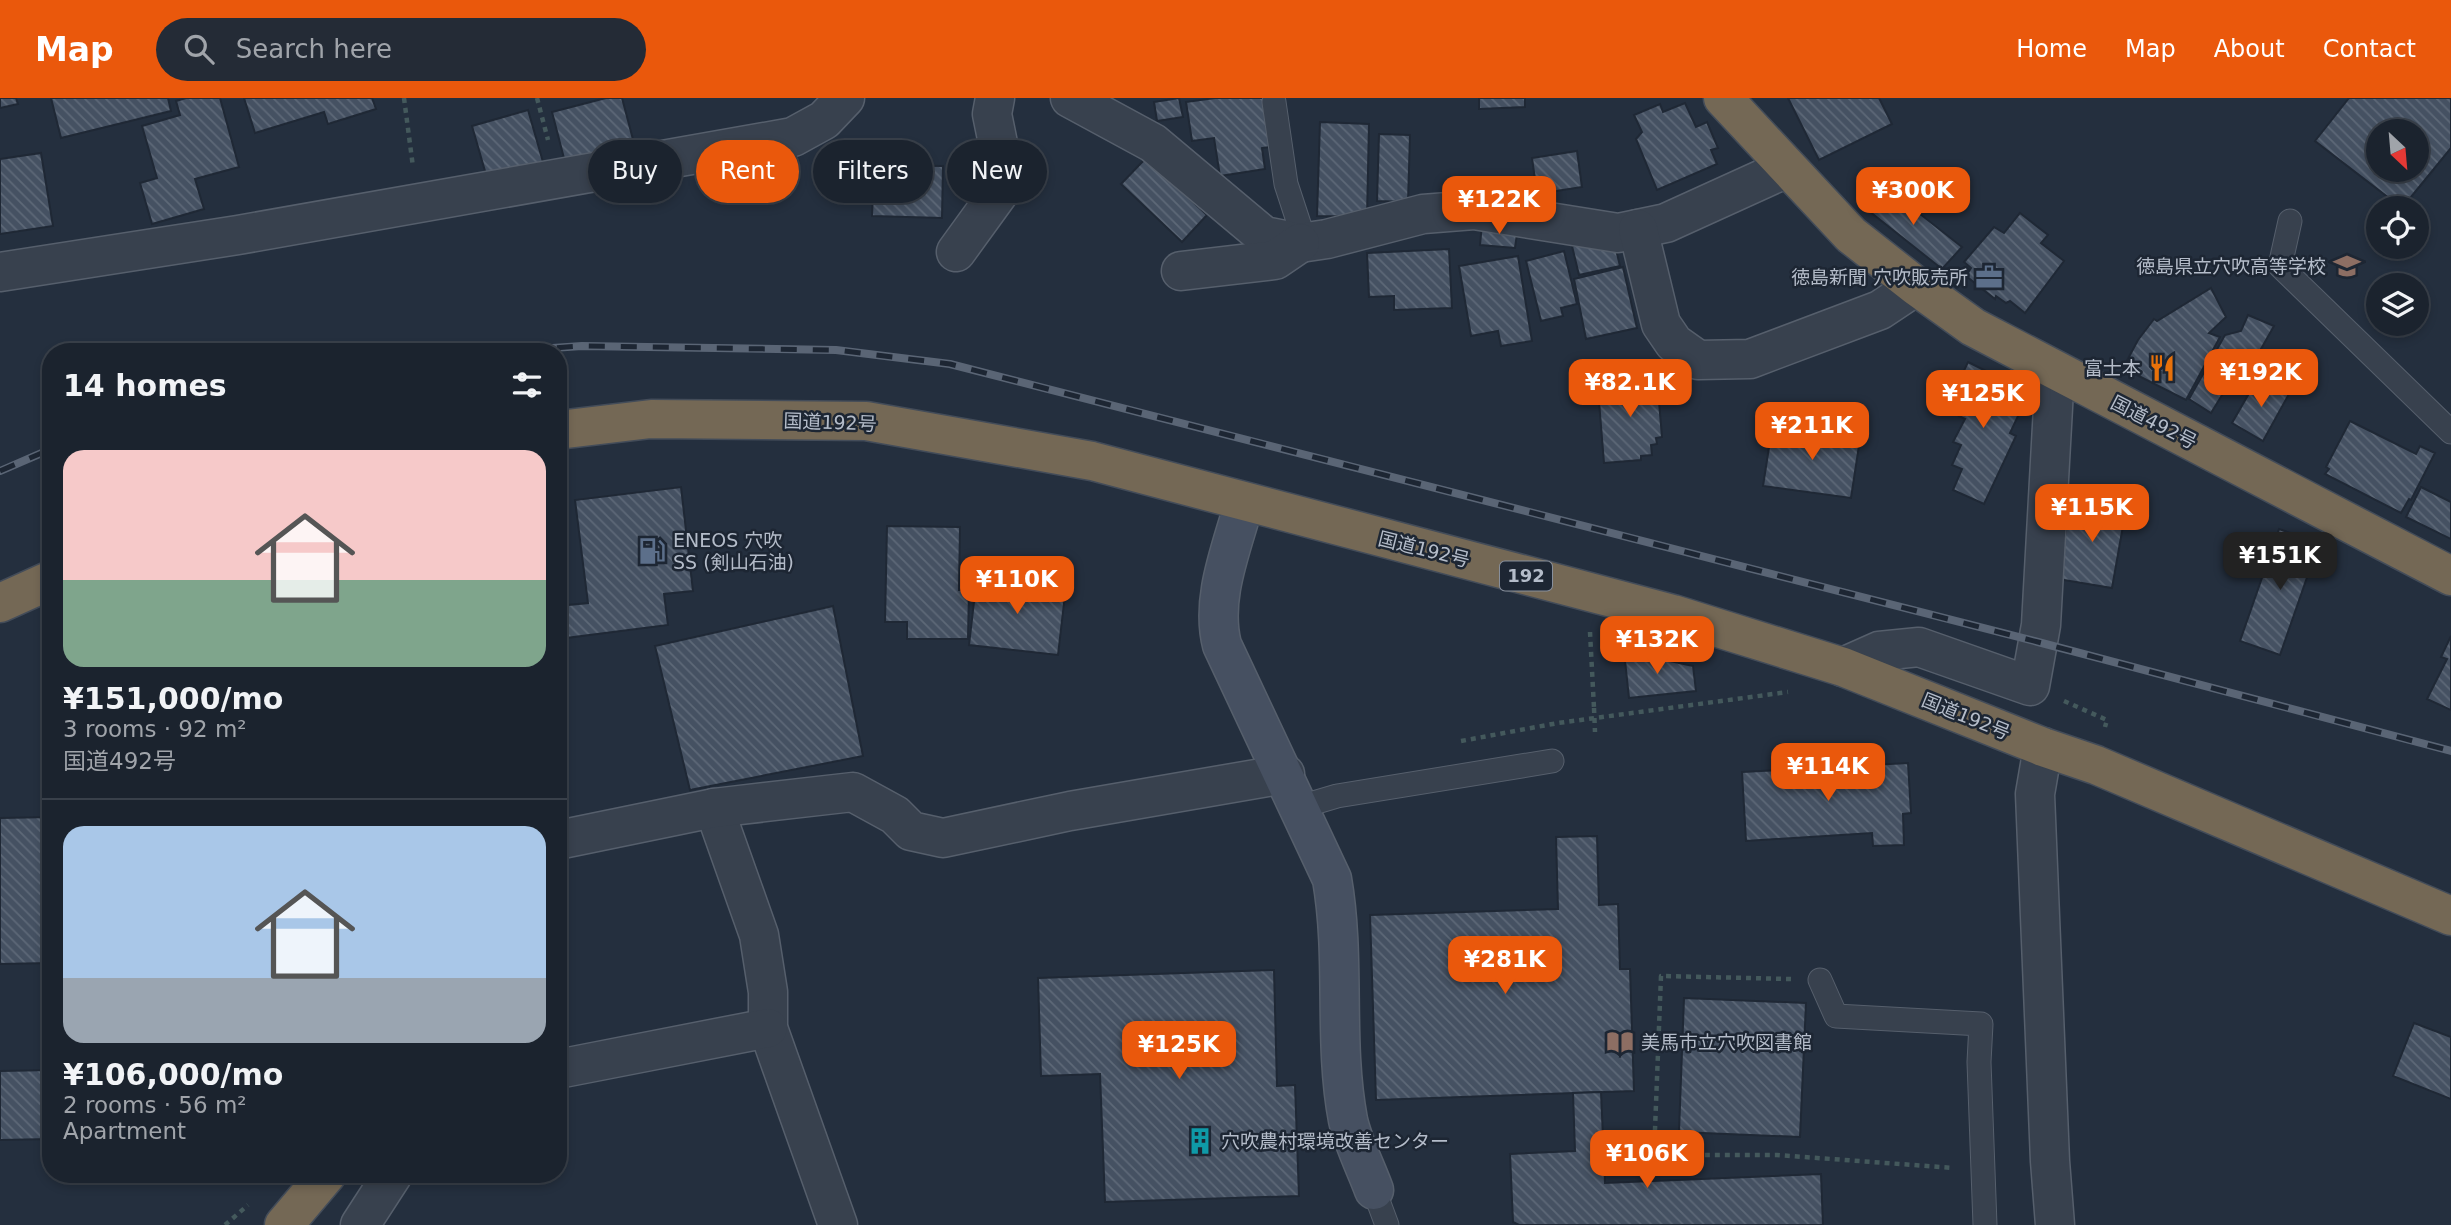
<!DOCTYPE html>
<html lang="en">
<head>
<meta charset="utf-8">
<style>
  :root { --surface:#1b232e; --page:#242b36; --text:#f1f3f6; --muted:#a0a4aa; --line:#39404a; --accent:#ea580c }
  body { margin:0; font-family:"DejaVu Sans","Noto Sans JP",sans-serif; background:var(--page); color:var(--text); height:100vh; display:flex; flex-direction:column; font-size:26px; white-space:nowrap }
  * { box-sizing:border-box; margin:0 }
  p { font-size:23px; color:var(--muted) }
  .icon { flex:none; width:38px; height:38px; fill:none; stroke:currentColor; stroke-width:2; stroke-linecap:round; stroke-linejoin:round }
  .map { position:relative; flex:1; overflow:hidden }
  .details { position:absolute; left:42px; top:245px; width:525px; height:840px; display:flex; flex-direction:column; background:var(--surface); border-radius:28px; box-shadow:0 4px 10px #0003,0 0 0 2px var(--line) }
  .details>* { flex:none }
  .guide { position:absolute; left:588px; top:42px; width:665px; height:63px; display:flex; gap:14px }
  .needle { width:46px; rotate:154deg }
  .controls { position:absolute; left:2366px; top:21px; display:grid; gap:14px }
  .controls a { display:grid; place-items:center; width:63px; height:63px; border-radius:50%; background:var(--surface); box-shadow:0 4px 10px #0003,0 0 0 2px var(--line); font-size:35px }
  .price { position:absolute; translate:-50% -60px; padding:0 16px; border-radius:14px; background:var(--accent); color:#fff; font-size:23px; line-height:46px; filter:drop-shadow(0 2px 4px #0008) }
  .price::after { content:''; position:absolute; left:50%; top:42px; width:21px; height:16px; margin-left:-10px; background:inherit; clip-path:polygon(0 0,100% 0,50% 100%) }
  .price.on { background:#222; color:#fff }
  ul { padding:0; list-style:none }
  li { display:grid; align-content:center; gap:14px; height:371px; padding:0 21px }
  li+li { border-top:2px solid var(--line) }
  li span { display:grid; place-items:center; height:217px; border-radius:21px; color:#555 }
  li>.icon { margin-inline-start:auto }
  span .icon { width:126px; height:126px; fill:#fffc; stroke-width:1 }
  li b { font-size:30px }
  h2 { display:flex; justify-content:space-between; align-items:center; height:84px; padding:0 21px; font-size:30px }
  .chip { padding:0 24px; border-radius:32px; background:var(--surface); box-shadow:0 4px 10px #0003,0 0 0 2px var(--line); font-size:24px; line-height:63px }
  .chip.on { background:var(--accent); color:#fff }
  header { display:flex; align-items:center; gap:42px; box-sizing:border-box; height:98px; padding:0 35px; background:var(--accent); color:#fff }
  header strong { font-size:33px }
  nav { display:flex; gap:38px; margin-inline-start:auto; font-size:24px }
  .search { width:490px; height:63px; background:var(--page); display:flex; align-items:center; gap:18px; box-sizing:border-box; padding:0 24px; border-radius:38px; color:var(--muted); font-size:26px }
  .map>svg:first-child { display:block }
</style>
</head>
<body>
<header>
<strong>Map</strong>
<div class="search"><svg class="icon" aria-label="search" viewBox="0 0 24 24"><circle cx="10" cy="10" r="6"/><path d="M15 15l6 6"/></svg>Search here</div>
<nav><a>Home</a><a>Map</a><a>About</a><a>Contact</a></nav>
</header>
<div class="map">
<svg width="2451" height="1127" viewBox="0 0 2451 1127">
  <defs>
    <pattern id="building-back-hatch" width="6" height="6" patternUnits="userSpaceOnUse" patternTransform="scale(1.75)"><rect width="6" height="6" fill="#455162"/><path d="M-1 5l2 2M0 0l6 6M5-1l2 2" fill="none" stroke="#5d6877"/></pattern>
  </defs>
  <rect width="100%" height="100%" fill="#242f3e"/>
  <g fill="url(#building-back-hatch)" stroke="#1f2835" stroke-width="2" fill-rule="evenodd">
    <path d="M0,0H16L18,6L0,10Z"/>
    <path d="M51,0H168L171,13L61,40Z"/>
    <path d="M186,0H220L239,69L195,81L204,111L152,126L140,85L157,80L142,28L180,17L176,3Z"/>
    <path d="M244,0H372L376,11L328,26L324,14L255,35Z"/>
    <path d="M606,0H622L635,49L566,68L552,14Z"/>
    <path d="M1179,0L1183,19L1157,23L1154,4Z"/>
    <path d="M1215,0H1263L1270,49L1262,50L1265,71L1220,78L1214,40L1192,43L1186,4Z"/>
    <path d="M1479,0H1525V9L1479,11Z"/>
    <path d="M1788,0H1879L1892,26L1819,62Z"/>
    <path d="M2349,0H2451V50L2402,110L2315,43ZM2378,33H2417V72H2378Z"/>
    <path d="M1685,5L1696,29L1707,24L1718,50L1711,52L1717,66L1657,92L1636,41L1642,34L1634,17L1660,6L1663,14Z"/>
    <path d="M528,12L543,64L487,80L472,28Z"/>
    <path d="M1320,24L1369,26L1367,119L1317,118Z"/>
    <path d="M1379,36L1410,37L1408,104L1377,103Z"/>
    <path d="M1577,53L1582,89L1537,96L1532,60Z"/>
    <path d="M41,55L53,128L0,136V61Z"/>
    <path d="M1146,60L1207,117L1182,144L1121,86Z"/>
    <path d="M874,67L943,68L942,120L872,118Z"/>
    <path d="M1882,86L1962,149L1942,171L1864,109Z"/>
    <path d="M2020,115L2048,137L2041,145L2064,163L2025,215L2010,203L2006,205L1996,198L1995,201L1966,178L1971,170L1964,164L1994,129L2004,135Z"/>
    <path d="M1482,126L1518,129L1515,150L1480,147Z"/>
    <path d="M1613,139L1620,168L1579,177L1572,148Z"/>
    <path d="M1449,151L1452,210L1394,212V198L1369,199L1367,155Z"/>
    <path d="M1564,153L1577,206L1561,210L1563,218L1541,223L1526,163Z"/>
    <path d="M1518,158L1532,243L1501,248L1498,233L1471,238L1459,168Z"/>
    <path d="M1623,169L1637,230L1586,241L1574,181Z"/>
    <path d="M2211,190L2226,219L2209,235L2220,239L2186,302L2123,270L2138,242L2154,221L2157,223Z"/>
    <path d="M2248,217L2274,228L2257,258L2254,257L2244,272L2238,271L2211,315L2189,301L2225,237L2241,233Z"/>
    <path d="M1968,264L1994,277L1991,282L2027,299L2010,335L2016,338L1984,406L1953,392L1962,371L1952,367L1961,347L1953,344L1965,321L1959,318L1961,315L1947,309Z"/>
    <path d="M2259,278L2289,296L2263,343L2232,325Z"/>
    <path d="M1657,280L1662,339L1656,340L1657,346L1651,347L1652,357L1641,358V362L1604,365L1598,291H1607L1606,284Z"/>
    <path d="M2350,323L2416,356L2420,348L2435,355L2411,402L2409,401L2401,415L2325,376L2329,371L2326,369Z"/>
    <path d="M1797,327L1821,330L1820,336L1860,341L1851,400L1763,388L1772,330L1796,334Z"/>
    <path d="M681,389L693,493L664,496L668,527L558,541V508L588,505L575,402Z"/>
    <path d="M2421,389L2451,404V441L2406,419Z"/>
    <path d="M2071,402L2126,411L2112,490L2058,481Z"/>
    <path d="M887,428L960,429L959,492H969L968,541H907V524H885Z"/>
    <path d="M2279,431L2319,445L2280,557L2240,543Z"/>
    <path d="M977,478L1066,488L1058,557L969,547Z"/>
    <path d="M833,508L863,658L690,692L655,548Z"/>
    <path d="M2451,538V612L2427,601L2447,561L2441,559Z"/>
    <path d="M1624,553L1693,568L1696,593L1629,600Z"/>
    <path d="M1908,665L1911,715L1903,716L1904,747L1873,748L1872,735L1746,743L1742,674Z"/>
    <path d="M51,719V865L0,866V720Z"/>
    <path d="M1597,738L1599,807L1618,806L1620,871H1630L1634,993L1376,1002L1370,817L1558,811L1556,739Z"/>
    <path d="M1274,872L1277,988L1295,987L1299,1098L1105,1104L1100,976L1041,978L1038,880Z"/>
    <path d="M1684,900L1806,905L1800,1039L1679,1034Z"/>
    <path d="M2414,925L2451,939V1001L2393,978Z"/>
    <path d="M51,972V1041L0,1042V973Z"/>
    <path d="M1601,994L1605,1085L1821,1076L1823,1127H1519L1513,1124L1510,1056L1575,1053L1573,995Z"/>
  </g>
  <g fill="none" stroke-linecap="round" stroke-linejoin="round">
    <defs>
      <g id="lane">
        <path d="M1274,4L1286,86L1305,144"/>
        <path d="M2290,123L2280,168L2451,334"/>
        <path d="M1300,709L1337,698L1552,663"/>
        <path d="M1820,882L1836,918L1981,926L1979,964L1985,1127"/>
        <path d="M1374,1092L1387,1127"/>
      </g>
      <g id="street">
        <path d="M1070,0L1153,45L1264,138L1300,145L1327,141L1423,116L1474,112L1618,135L1666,125L1787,70"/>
        <path d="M1638,131L1661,226L1674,245L1698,262L1750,261L1880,212L1916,188"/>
        <path d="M956,154L1006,85L992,16L995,0"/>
        <path d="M1181,173L1275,162L1300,145"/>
        <path d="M0,174L238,137L793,39L824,22L845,0"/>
        <path d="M1843,569L1879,553L1919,549L2030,588L2041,527L2055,273"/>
        <path d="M2043,649L2035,696L2050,1063L2055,1127"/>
        <path d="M714,710L759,837L768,894V930L838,1127"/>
        <path d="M558,742L714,710L853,694L895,717L911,733L943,740L1070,713L1285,676"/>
        <path d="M558,971L768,930"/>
        <path d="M360,1127L393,1076"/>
      </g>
      <path id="secondary" d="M1244,405C1232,450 1210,500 1222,547L1332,781C1346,861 1333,943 1348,1022C1353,1045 1366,1070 1374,1092"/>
      <g id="highway">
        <path d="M1723,0L1851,137L1916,188L1973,229L2451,478"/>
        <path d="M558,332L651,321L866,323L1092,363L1673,516L1843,569L2043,649L2096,667L2451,818"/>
        <path d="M0,505L51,482"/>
        <path d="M284,1127L327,1076"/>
      </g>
    </defs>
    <use href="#lane" stroke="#565f6c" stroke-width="25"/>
    <use href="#street" stroke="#565f6c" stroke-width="41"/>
    <use href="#secondary" stroke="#565f6c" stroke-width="41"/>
    <use href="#highway" stroke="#434c59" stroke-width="41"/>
    <g stroke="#44595c" stroke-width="4.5" stroke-dasharray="5 5" stroke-linecap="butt">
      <path d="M404,0L413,69"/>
      <path d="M537,0L548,42"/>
      <path d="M1590,534L1594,610"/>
      <path d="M2064,603L2107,622L2105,629"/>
      <path d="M1461,643L1558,625L1788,594"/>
      <path d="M1791,881L1661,878L1654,1057H1777L1954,1070"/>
      <path d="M225,1127L248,1107"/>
    </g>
    <use href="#lane" stroke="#38414e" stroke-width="23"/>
    <use href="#street" stroke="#38414e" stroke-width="38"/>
    <use href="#secondary" stroke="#465061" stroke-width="38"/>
    <use href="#highway" stroke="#746855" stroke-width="38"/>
    <defs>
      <g id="rail">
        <path d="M493,254L582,248L836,252L950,266L2038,544L2451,653"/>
        <path d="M0,373L51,351"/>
      </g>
    </defs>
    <use href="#rail" stroke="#5a6575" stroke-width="8"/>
    <use href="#rail" stroke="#1d2633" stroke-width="5" stroke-dasharray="16" stroke-linecap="butt"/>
    <path stroke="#44595c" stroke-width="4.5" stroke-dasharray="5 5" stroke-linecap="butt" d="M1594,610L1595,634"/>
  </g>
  <defs>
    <symbol id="school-bare" viewBox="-9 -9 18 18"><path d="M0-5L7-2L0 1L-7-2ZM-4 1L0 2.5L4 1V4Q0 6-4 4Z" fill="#8d6e63" stroke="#1d2633" stroke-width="2.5" paint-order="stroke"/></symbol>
    <symbol id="office-bare" viewBox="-9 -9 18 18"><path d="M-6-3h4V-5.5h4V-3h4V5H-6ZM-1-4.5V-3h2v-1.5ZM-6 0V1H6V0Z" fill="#5c6f8a" stroke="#1d2633" stroke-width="2.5" paint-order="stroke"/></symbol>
    <symbol id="restaurant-bare" viewBox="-9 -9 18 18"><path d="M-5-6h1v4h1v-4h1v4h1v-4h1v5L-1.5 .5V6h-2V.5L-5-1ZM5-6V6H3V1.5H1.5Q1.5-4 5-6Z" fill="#e8710a" stroke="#1d2633" stroke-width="2.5" paint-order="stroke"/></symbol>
    <symbol id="fuel-bare" viewBox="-9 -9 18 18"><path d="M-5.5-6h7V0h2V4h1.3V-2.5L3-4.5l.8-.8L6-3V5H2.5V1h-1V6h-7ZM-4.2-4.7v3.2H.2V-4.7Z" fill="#5c6f8a" stroke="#1d2633" stroke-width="2.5" paint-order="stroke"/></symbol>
    <symbol id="library-bare" viewBox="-9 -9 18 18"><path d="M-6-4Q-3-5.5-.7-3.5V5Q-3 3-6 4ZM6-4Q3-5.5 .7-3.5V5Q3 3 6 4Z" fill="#8d6e63" stroke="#1d2633" stroke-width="2.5" paint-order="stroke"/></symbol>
    <symbol id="building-bare" viewBox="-9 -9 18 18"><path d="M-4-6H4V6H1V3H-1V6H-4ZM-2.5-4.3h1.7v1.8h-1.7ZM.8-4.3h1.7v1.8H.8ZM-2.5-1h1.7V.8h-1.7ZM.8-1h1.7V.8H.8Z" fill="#0f9aa8" stroke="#1d2633" stroke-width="2.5" paint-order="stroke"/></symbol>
  </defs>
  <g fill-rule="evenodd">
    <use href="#school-bare" x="2328" y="149" width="38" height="38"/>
    <use href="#office-bare" x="1970" y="160" width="38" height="38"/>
    <use href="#restaurant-bare" x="2143" y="251" width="38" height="38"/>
    <use href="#fuel-bare" x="633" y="434" width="38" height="38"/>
    <use href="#library-bare" x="1601" y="925" width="38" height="38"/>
    <use href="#building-bare" x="1181" y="1024" width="38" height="38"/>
  </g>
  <g text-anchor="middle" stroke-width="5" stroke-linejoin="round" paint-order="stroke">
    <rect fill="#1d2633" stroke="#878f9c" stroke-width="2" x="1500" y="463.5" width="52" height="29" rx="5"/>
    <g font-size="18" font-weight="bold" fill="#b4bcc9">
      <text x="1526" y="484">192</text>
    </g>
    <g font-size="19" fill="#b4bcc9" stroke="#1d2633" text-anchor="end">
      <text x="2326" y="175">徳島県立穴吹高等学校</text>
      <text x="1968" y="186">徳島新聞 穴吹販売所</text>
      <text x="2141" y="277">富士本</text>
      <text x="673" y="449" text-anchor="start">ENEOS 穴吹<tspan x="673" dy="22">SS (剣山石油)</tspan></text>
      <text x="1641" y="951" text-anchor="start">美馬市立穴吹図書館</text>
      <text x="1221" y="1050" text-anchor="start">穴吹農村環境改善センター</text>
    </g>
    <g font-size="19" fill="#b4bcc9" stroke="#1d2633">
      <text transform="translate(830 324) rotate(2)" y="7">国道192号</text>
      <text transform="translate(2154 324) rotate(27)" y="7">国道492号</text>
      <text transform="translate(1424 451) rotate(14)" y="7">国道192号</text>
      <text transform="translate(1966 618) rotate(22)" y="7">国道192号</text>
    </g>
  </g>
</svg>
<div class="controls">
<a><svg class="needle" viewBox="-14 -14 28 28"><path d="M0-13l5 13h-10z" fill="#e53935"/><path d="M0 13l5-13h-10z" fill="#a0a4aa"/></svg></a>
<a><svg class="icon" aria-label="locate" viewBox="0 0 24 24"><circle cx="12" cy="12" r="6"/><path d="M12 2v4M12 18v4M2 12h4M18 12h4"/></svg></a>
<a><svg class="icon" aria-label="layers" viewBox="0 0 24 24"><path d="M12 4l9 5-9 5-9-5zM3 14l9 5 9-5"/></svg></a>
</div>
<b class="price" style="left:1913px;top:129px">¥300K</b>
<b class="price" style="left:1499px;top:138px">¥122K</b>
<b class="price" style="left:2261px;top:311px">¥192K</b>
<b class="price" style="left:1630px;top:321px">¥82.1K</b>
<b class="price" style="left:1983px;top:332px">¥125K</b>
<b class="price" style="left:1812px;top:364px">¥211K</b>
<b class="price" style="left:2092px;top:446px">¥115K</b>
<b class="price on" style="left:2280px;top:494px">¥151K</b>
<b class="price" style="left:1017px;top:518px">¥110K</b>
<b class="price" style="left:1657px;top:578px">¥132K</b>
<b class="price" style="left:1828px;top:705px">¥114K</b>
<b class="price" style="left:1505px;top:898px">¥281K</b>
<b class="price" style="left:1179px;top:983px">¥125K</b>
<b class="price" style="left:1647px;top:1092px">¥106K</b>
<div class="guide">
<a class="chip">Buy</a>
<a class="chip on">Rent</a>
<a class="chip">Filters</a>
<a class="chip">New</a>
</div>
<section class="details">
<h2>14 homes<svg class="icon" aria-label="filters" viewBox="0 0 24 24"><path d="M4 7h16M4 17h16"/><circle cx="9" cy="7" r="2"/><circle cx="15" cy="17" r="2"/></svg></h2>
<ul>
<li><span style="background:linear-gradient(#f6c9c9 60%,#7fa58c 0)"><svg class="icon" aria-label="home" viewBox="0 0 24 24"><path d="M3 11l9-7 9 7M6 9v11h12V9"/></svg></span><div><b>¥151,000/mo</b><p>3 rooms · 92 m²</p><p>国道492号</p></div></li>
<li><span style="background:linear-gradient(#a9c7e8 70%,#9aa5b1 0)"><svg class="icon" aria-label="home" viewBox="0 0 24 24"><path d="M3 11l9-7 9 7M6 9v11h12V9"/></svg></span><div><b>¥106,000/mo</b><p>2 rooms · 56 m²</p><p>Apartment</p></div></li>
</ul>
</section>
</div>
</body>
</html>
